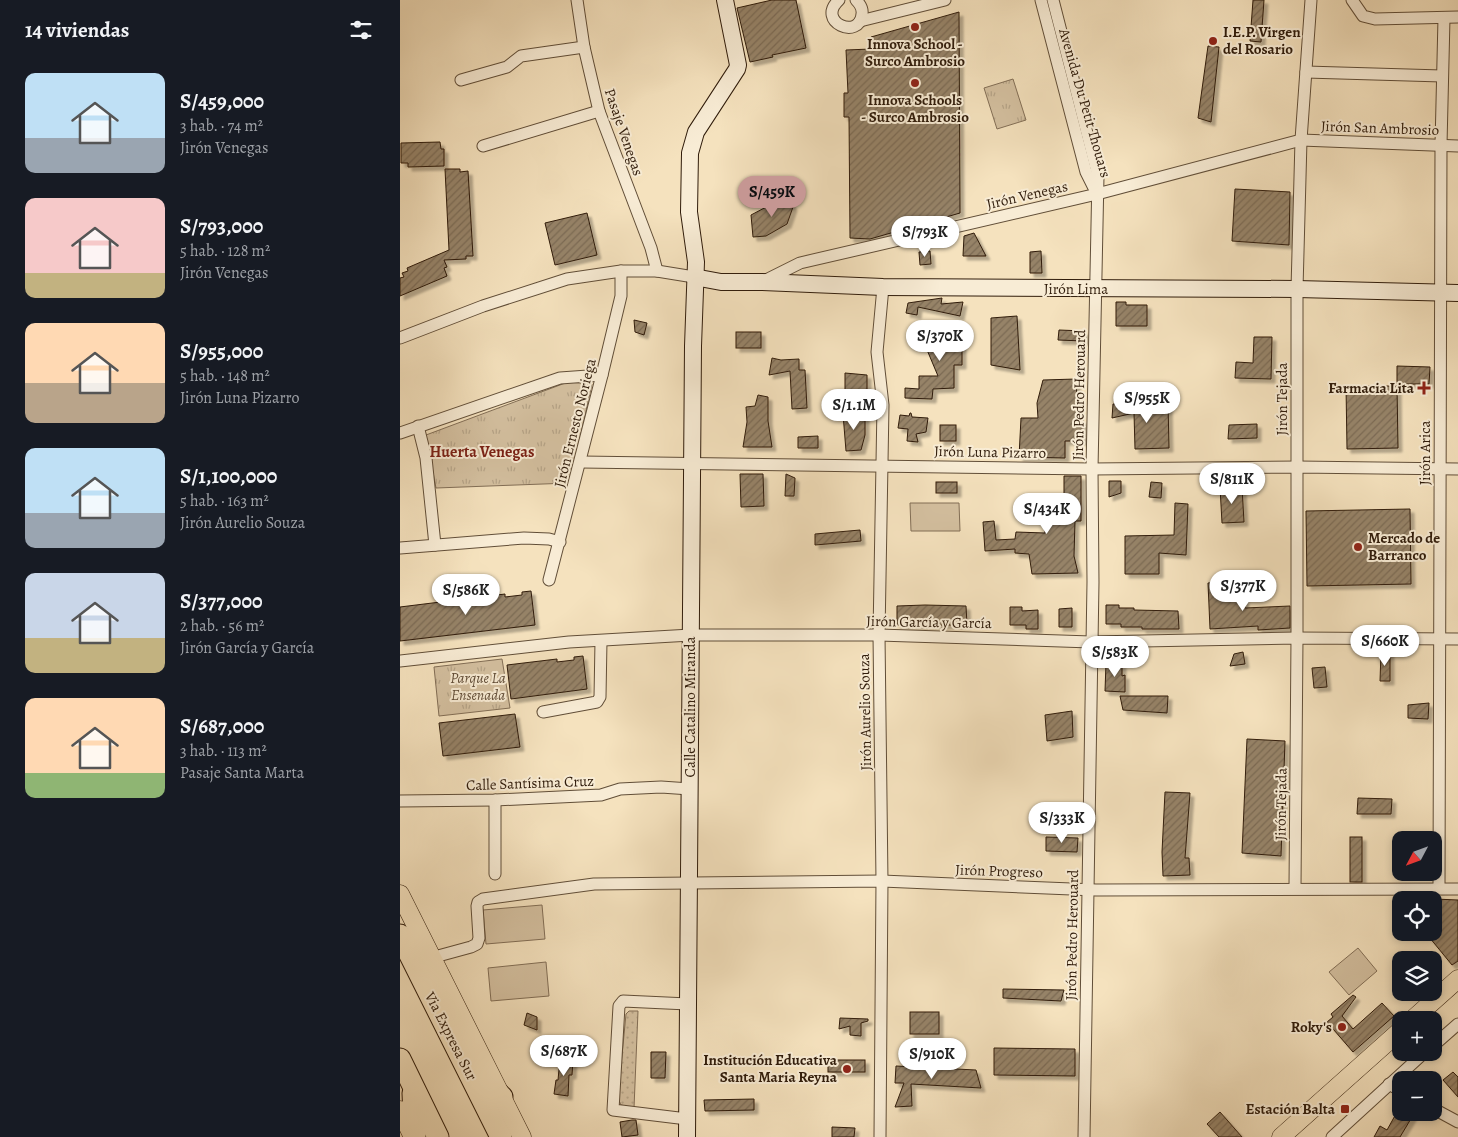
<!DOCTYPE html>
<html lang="es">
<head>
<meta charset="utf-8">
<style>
  :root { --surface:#171b24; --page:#242831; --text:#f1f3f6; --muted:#9ea1a6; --accent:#c59692 }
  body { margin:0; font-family:Alegreya,serif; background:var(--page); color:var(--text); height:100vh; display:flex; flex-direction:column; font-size:19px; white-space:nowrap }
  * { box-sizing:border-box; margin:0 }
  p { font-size:16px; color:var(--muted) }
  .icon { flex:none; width:28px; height:28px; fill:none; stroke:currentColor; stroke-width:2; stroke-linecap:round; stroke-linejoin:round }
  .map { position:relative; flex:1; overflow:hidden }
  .sheet { display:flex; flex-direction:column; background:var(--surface); width:400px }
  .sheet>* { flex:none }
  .needle { width:32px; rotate:229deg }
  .tools { position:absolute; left:992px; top:831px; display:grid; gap:10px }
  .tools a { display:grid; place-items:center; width:50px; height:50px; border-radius:10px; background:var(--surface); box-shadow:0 2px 8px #0003; font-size:25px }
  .price { position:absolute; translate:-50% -42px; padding:0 11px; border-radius:18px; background:#fff; color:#222; font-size:16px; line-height:32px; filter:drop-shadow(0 1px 2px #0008) }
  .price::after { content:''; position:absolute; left:50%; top:30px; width:15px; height:11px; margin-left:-8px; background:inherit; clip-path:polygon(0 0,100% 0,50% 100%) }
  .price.current { background:var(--accent); color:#111 }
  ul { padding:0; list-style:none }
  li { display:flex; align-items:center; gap:15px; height:125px; padding:0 25px }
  li span { display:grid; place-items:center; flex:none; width:140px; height:100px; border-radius:10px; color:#555 }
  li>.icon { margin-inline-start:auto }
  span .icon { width:60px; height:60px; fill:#fffc; stroke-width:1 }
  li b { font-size:21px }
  h2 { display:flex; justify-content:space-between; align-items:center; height:60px; padding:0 25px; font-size:21px }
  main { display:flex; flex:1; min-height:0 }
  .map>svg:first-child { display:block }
</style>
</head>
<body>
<main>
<section class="sheet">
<h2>14 viviendas<svg class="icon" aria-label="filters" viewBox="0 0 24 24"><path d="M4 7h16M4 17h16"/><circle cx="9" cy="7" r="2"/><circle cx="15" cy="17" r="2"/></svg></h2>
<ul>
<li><span style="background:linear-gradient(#bfe0f5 65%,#9aa5b1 0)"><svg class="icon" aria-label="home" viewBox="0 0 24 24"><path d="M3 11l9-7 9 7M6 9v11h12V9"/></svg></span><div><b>S/459,000</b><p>3 hab. · 74 m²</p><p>Jirón Venegas</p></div></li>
<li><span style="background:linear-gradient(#f6c9c9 75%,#c2b280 0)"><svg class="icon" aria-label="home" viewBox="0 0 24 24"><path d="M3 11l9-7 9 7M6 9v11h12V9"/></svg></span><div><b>S/793,000</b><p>5 hab. · 128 m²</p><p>Jirón Venegas</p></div></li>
<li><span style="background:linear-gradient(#ffd9b3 60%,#b9a48a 0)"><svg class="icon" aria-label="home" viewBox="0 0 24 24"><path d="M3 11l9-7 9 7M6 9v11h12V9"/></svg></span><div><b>S/955,000</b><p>5 hab. · 148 m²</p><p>Jirón Luna Pizarro</p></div></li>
<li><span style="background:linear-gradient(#bfe0f5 65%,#9aa5b1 0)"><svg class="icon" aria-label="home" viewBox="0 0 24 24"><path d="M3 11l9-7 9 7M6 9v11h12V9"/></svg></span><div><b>S/1,100,000</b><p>5 hab. · 163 m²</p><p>Jirón Aurelio Souza</p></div></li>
<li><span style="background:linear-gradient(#c9d6e8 65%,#c2b280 0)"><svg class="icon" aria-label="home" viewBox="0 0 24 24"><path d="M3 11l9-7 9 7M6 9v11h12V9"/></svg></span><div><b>S/377,000</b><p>2 hab. · 56 m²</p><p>Jirón García y García</p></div></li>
<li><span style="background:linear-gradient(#ffd9b3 75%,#8fb573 0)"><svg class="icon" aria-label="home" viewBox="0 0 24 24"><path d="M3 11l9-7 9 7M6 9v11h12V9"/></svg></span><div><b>S/687,000</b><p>3 hab. · 113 m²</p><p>Pasaje Santa Marta</p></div></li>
</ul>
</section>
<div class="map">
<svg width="1058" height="1137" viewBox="0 0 1058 1137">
  <defs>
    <pattern id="grass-dots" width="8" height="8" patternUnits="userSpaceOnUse" patternTransform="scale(1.25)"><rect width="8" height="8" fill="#d4c0a0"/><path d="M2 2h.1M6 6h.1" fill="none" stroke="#b6a488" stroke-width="1.8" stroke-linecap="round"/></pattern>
    <pattern id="park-tufts" width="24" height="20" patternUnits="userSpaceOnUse" patternTransform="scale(1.25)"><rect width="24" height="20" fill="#d4c0a0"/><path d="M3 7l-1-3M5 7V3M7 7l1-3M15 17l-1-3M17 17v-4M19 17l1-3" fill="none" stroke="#b6a488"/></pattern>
    <pattern id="building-hatch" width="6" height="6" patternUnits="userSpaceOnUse" patternTransform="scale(1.25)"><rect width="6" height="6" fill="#968368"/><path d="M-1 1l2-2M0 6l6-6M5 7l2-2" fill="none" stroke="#7b6a54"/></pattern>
    <filter id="shadow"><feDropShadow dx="4" dy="4" stdDeviation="1" flood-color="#0004"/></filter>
  </defs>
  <rect width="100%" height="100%" fill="#f5e2be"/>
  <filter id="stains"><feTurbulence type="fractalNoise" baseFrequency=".004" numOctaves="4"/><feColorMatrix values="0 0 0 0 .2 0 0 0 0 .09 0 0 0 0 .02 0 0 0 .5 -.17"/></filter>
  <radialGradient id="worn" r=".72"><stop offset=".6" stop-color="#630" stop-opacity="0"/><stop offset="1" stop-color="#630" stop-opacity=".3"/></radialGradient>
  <path fill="url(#grass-dots)" stroke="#826e56" d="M229,1011H238L234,1108L221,1105L218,1098L226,1014Z"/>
  <g fill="url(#park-tufts)" stroke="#826e56">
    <path d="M613,79L626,120L597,129L584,88Z"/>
    <path d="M168,382L192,384L170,483L36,488L26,435Z"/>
    <path d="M102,659L110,708L39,716L34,667Z"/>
  </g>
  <g fill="#d4c0a0" stroke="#826e56">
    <path d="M510,503H559L560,531H511Z"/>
    <path d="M142,905L145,939L86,944L83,910Z"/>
    <path d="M958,948L977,971L949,995L929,972Z"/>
    <path d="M146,962L149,996L91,1001L88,968Z"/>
  </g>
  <g fill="url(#building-hatch)" stroke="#301c0b" filter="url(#shadow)">
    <path d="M372,0H396L406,48L372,55L373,57L350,62L337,8Z"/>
    <path d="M853,0H864L861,42L850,41Z"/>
    <path d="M559,12L560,213L470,239L450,238L449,117H444V93H448L446,50L471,49V37Z"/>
    <path d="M808,46L819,47L811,122L798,118Z"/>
    <path d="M40,142L41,149H44V166L8,167V163H1V143Z"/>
    <path d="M45,169H60V172L68,171L73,256H66V259L44,260L47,267L44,268L47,276L0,296V278L4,277L2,273L8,271L7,268L49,250Z"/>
    <path d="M835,189L890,192L889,245L832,241Z"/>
    <path d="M387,196L393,207L387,224L366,236L353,237L351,215Z"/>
    <path d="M187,213L197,255L155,265L145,223Z"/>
    <path d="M574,233L586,256H563L564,236Z"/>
    <path d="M530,251L531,264L520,265L519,252Z"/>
    <path d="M641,251L642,273H630V252Z"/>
    <path d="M542,298L541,304L563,302L560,316L518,307L517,315L506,313L508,303Z"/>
    <path d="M716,302H726V305H747V326H716Z"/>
    <path d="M617,316L620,370L591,365V318Z"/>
    <path d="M234,320L247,323L244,335L235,332Z"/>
    <path d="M558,323L557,329H562V365H554V388L533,389L532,399L505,398V388L519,389V376H538L522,338Z"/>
    <path d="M659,330L684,331V341L658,340Z"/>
    <rect x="336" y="332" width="25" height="16"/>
    <path d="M854,337H872L871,379L835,378L836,362L853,363Z"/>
    <path d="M372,358L381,360L399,359V370H405L407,408L392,409L390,371L369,375Z"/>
    <path d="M997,366L1030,367L1029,384H997Z"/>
    <path d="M445,373L467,375V397L445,396Z"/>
    <path d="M676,379L678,420H683V441H665V458L619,457L621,418H638L637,403L643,380Z"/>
    <path d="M946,386H997L998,448L947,449Z"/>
    <path d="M358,395L368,397V421L372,447H343L347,422L346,407L355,406Z"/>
    <path d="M768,403L769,448L735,449L734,413L712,418L713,404Z"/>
    <path d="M510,413H511L512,417L528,418L526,432L516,434L518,442L507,441L508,429L498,428L500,415L509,416Z"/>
    <path d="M443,414H465V435L461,450L446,451Z"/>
    <path d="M857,424V438L828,439L829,425Z"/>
    <rect x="540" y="425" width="16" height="16"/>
    <path d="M418,436V448H398V437Z"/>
    <path d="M340,474H363L364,506L341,507Z"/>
    <path d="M386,474L395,478L394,496H385Z"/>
    <path d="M664,476H681V521H675L674,556L678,573L632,574L629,554L615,553V549L585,551L583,522L594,521L596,540L615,539L616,532L645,533V506H664Z"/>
    <path d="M709,481H721V493L709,497Z"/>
    <rect x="536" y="482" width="21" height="11"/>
    <path d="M751,482L762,483L761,498L749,497Z"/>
    <path d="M820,487H842L844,522L822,523Z"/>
    <path d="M775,503L788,504L786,555L759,553V574H725V536L774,535Z"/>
    <path d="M1010,509L1011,584L907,586L906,511Z"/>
    <path d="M460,530L461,541L415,545V534Z"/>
    <path d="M822,582L827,594L844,599L845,608L890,606V628L858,630V626L810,629L808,583Z"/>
    <path d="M131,591L135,625L0,641V607L105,594V597L122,595V592Z"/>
    <path d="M525,605L566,606L567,625H497V606Z"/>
    <path d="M706,605H719V608H734V610L778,611L779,629H742V627H721V624H706Z"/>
    <path d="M610,607H622V611L638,610V629H626V625H610Z"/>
    <path d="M672,608V627H659V609Z"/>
    <path d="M843,652L845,664L830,666L834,654Z"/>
    <path d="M981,652H990V681H980Z"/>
    <path d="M183,656L187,689L111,699L107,665L157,659V662L174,660V657Z"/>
    <path d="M706,663L722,664V676L725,675V692L705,691Z"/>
    <path d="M925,667L927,687L914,688L912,668Z"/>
    <path d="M720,696H768L767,713L723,710Z"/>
    <path d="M1029,703L1028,719L1008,718V705Z"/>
    <path d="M672,711L673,737L647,741L645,715Z"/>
    <path d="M115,714L120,747L43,756L39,723Z"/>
    <path d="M847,739L885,741L881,856L842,853Z"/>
    <path d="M765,792L790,793L785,858H789L790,875L763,876L762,852Z"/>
    <path d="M958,798L992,799L991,814H957Z"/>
    <path d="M646,837L678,838L677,852L646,851Z"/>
    <rect x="950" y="837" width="12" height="45"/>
    <path d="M1034,899L1058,900V961L1052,965L1025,932H1034Z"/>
    <path d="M603,989L664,990L661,1001L603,998Z"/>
    <path d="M953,995L956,997L942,1016L953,1029L982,1003L994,1016L953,1052L927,1022L933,1017L931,1014Z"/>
    <rect x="510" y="1012" width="29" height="22"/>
    <path d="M127,1013L137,1017V1030L124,1025Z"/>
    <path d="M440,1018L468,1019V1021L461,1023V1036L450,1035V1026L439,1029Z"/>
    <path d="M594,1048L675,1049V1076L594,1075Z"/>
    <path d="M251,1052H266L265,1078H251Z"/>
    <path d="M160,1059L173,1060L172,1075H169L168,1096L154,1094L156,1080H158Z"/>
    <rect x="428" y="1060" width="37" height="12"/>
    <path d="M496,1066L576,1070L581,1088L511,1084L512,1106L495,1107L504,1083H495Z"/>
    <path d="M1053,1072L1058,1077V1097L1043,1080Z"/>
    <path d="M354,1099V1110L305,1111L304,1100Z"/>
    <path d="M820,1112L842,1137H819L807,1124Z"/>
    <path d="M997,1112H1015L1000,1137H974L980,1126L987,1130Z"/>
    <path d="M232,1120H236L238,1135L222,1137L220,1122Z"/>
    <path d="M432,1127L455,1128L454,1137H432Z"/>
  </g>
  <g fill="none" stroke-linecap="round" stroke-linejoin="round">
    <defs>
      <g id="street">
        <path d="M177,0L184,47L199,111L251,248L257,271"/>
        <path d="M439,0C415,22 460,41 462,14C463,8 460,4 456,0"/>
        <path d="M641,0L686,172L697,194"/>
        <path d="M653,0L698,176L692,469L693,582L684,1137"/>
        <path d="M952,0L963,16L975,19L1058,17"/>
        <path d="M460,21L545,0"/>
        <path d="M906,72L1042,76"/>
        <path d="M61,80L107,67L121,56L184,47"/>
        <path d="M83,146L199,111"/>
        <path d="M364,281L400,263L697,194L901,140L1058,146"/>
        <path d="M0,338L83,306L167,279L221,271H257L294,277"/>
        <path d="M18,426L26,458L35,545"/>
        <path d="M0,433L160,378L202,375"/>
        <path d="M181,462L692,469L898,467L1058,469"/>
        <path d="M0,548L124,538L149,539L160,542"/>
        <path d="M149,580L202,375L221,296V271"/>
        <path d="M0,661L169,642L291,635H479L691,642L897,638L1058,639"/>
        <path d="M143,712L197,702L200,697L201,641"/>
        <path d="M95,800V874"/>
        <path d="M0,801L95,800L201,795L220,789L261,787L290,789"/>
        <path d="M895,888L897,638V289L901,140L911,0"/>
        <path d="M1039,888L1041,145L1044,18"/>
        <path d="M38,956L71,947L77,944L79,938L77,906L78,902L83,899L194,884L482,881L696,890L1058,889"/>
        <path d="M1034,1045L1058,1024"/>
        <path d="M989,1084L1001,1091"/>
        <path d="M1034,1109L1058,1122"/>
        <path d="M287,1119L213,1110L219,1006L223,1001L288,1004"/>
        <path d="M480,1137L482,881L479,635L483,405L477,352L483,287"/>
        <path d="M932,1137L1025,1052"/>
      </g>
      <g id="secondary">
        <path d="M294,277L321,282H362L483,287L897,289L1058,293"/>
        <path d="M287,1137L293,346L296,262L289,212L290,153L296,132L337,69L338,65L325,0"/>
      </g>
      <g id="primary">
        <path d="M0,894L122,1137"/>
        <path d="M1012,1020L1058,979"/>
        <path d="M0,1110L13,1137"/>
        <path d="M881,1137L1001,1030"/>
      </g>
      <g id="highway">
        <path d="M0,935L101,1137"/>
        <path d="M0,1059L38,1137"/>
        <path d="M74,1069L102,1097"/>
        <path d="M13,1093L15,1137"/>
      </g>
    </defs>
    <use href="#street" stroke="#614e38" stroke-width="13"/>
    <use href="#secondary" stroke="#301c0b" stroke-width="18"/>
    <use href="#primary" stroke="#301c0b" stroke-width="19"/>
    <use href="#highway" stroke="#301c0b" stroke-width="23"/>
    <use href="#street" stroke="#f8ecd5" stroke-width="11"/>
    <use href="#secondary" stroke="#f8ecd5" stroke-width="16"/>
    <use href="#primary" stroke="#f5e2be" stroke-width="18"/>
    <use href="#highway" stroke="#f5e2be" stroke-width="21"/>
  </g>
  <g fill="#8f2418" stroke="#f8ecd5" stroke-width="2">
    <circle cx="515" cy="27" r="5"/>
    <circle cx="813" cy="41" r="5"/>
    <circle cx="515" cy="83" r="5"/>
    <path d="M1021.5 380.5h5v5h5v5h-5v5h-5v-5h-5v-5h5z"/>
    <circle cx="958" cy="547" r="5"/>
    <circle cx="942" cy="1027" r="5"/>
    <circle cx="447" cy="1069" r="5"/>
    <rect x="940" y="1104" width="10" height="10" rx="2.5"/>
  </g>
  <g text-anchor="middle" stroke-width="4" stroke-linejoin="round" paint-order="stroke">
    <g font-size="15" font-weight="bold" fill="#301c0b" stroke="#f8ecd5" text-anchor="end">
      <text x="823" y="37" text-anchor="start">I.E.P. Virgen<tspan x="823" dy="17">del Rosario</tspan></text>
      <text x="515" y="49" text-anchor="middle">Innova School -<tspan x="515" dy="17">Surco Ambrosio</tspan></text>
      <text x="515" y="105" text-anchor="middle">Innova Schools<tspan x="515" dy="17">- Surco Ambrosio</tspan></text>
      <text x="1014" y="393">Farmacia Lita</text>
      <text x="968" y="543" text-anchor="start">Mercado de<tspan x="968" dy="17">Barranco</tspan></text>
      <text x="932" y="1032">Roky's</text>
      <text x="437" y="1065">Institución Educativa<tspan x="437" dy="17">Santa Maria Reyna</tspan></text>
      <text x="935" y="1114">Estación Balta</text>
    </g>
    <g font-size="15" fill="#301c0b" stroke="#f8ecd5">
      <text transform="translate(685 103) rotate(74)" y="5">Avenida Du Petit Thouars</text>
      <text transform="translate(980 128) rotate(2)" y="5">Jirón San Ambrosio</text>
      <text transform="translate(224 132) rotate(71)" y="5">Pasaje Venegas</text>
      <text transform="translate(627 195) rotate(-13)" y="5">Jirón Venegas</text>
      <text x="676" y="294">Jirón Lima</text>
      <text transform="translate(679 395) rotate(-89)" y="5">Jirón Pedro Herouard</text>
      <text transform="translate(882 399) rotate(-90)" y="5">Jirón Tejada</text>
      <text transform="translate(175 423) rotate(-76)" y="5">Jirón Ernesto Noriega</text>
      <text transform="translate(590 452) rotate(1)" y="5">Jirón Luna Pizarro</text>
      <text transform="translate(1025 453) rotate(-90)" y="5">Jirón Arica</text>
      <text transform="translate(529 622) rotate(1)" y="5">Jirón García y García</text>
      <text transform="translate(290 707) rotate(-90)" y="5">Calle Catalino Miranda</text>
      <text transform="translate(465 712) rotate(-91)" y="5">Jirón Aurelio Souza</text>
      <text transform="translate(130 783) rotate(-2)" y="5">Calle Santísima Cruz</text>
      <text transform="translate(881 804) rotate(-89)" y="5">Jirón Tejada</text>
      <text transform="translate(599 871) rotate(2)" y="5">Jirón Progreso</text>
      <text transform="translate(672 935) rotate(-89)" y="5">Jirón Pedro Herouard</text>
      <text transform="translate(51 1036) rotate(63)" y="5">Via Expresa Sur</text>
    </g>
    <g font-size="15" font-style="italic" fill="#614d38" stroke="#f8ecd5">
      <text x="78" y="683">Parque La<tspan x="78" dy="17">Ensenada</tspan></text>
    </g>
    <g font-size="16" font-weight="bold" fill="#7a1f14" stroke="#f8ecd5">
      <text x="82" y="457">Huerta Venegas</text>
    </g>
  </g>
  <rect width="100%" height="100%" filter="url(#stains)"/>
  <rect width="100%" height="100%" fill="url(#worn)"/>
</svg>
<div class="tools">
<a><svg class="needle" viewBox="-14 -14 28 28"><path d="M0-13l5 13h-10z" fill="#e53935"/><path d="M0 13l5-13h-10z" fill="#9ea1a6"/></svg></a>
<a><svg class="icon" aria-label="locate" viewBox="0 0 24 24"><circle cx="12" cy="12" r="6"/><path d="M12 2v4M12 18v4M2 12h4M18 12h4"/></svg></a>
<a><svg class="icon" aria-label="layers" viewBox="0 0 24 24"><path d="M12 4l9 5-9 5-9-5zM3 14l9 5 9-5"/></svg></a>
<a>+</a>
<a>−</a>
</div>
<b class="price current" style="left:372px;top:218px">S/459K</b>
<b class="price" style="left:525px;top:258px">S/793K</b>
<b class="price" style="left:540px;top:362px">S/370K</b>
<b class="price" style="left:747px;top:424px">S/955K</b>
<b class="price" style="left:454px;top:431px">S/1.1M</b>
<b class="price" style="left:832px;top:505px">S/811K</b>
<b class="price" style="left:647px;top:535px">S/434K</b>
<b class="price" style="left:843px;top:612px">S/377K</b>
<b class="price" style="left:66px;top:616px">S/586K</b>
<b class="price" style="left:985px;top:667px">S/660K</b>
<b class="price" style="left:715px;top:678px">S/583K</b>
<b class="price" style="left:662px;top:844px">S/333K</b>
<b class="price" style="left:164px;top:1077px">S/687K</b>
<b class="price" style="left:532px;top:1080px">S/910K</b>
</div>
</main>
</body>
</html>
